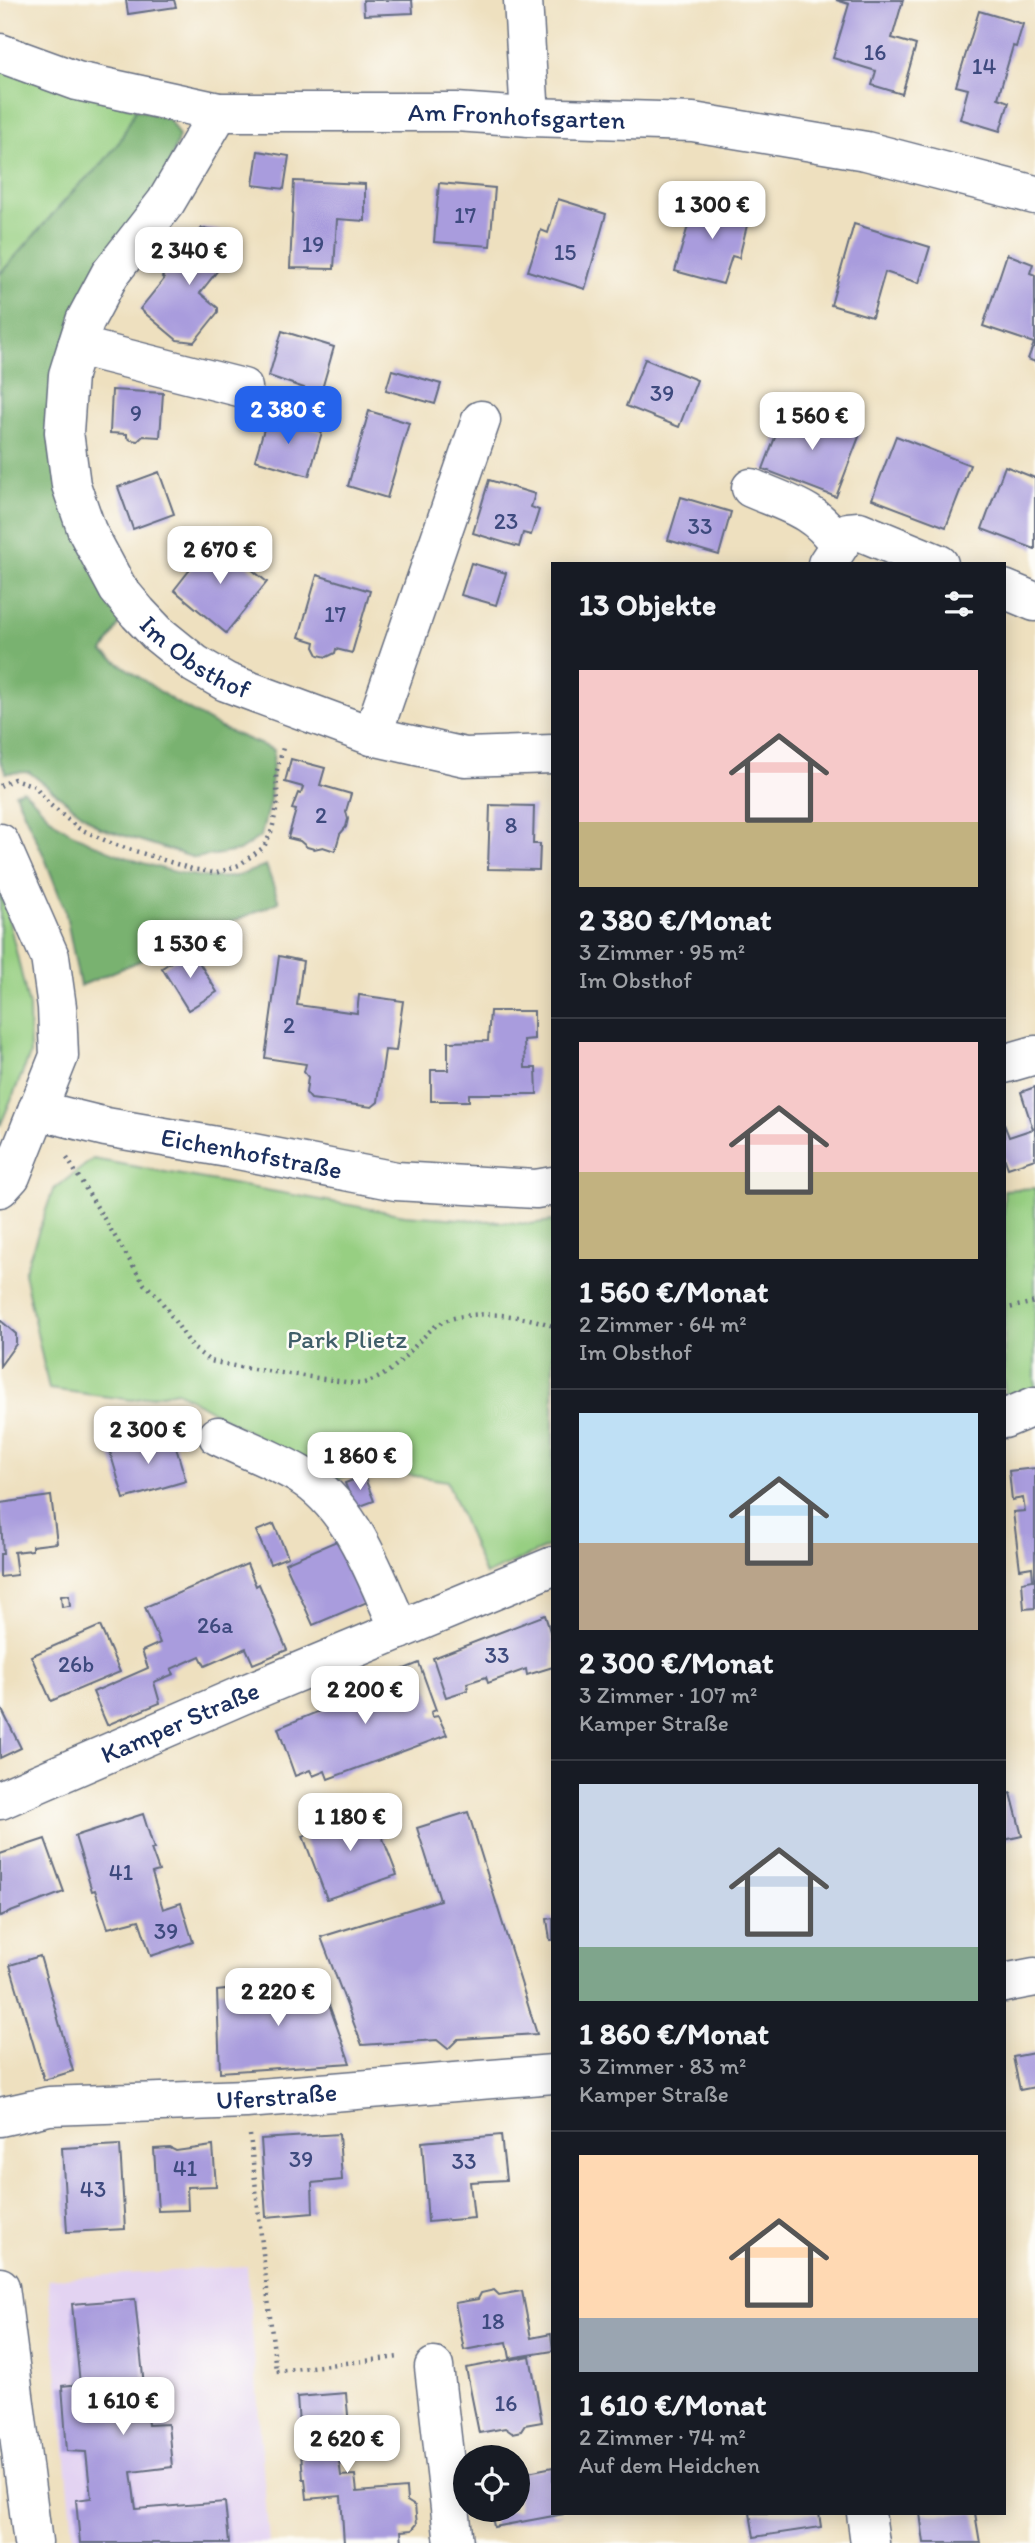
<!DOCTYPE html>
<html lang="de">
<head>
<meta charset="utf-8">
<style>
  :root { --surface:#171b24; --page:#242831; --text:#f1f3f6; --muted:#9ea1a6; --line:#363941; --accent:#2563eb }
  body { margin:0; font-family:Itim,sans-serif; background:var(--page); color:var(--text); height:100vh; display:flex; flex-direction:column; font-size:26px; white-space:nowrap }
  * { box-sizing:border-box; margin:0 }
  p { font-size:23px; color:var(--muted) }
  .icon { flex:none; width:38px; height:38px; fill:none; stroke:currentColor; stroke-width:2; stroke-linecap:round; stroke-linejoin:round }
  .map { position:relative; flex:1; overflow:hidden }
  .drawer { position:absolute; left:551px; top:562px; width:455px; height:1953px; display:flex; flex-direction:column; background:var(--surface); border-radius:0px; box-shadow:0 4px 18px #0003 }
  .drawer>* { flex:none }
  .controls { position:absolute; left:453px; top:2445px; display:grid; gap:14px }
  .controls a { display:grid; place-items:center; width:77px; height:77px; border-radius:50%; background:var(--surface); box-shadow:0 4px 18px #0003; font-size:35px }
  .price { position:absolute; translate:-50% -60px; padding:0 16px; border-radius:14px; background:#fff; color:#222; font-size:23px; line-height:46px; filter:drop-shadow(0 2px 4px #0008) }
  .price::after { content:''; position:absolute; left:50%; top:42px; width:21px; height:16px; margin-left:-10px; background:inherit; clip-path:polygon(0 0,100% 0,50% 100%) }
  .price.current { background:var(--accent); color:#fff }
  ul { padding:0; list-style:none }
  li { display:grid; align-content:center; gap:14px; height:371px; padding:0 28px }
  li+li { border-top:2px solid var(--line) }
  li span { display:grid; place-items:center; height:217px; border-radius:0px; color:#555 }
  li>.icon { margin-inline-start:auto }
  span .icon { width:126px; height:126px; fill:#fffc; stroke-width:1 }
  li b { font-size:30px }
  h2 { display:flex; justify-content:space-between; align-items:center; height:84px; padding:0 28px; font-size:30px }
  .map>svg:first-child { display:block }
</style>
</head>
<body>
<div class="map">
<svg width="1035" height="2543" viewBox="0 0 1035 2543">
  <rect width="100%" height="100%" fill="#fdfcf7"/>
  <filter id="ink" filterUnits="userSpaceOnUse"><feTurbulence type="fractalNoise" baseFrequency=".0143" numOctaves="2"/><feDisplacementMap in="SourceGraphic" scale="14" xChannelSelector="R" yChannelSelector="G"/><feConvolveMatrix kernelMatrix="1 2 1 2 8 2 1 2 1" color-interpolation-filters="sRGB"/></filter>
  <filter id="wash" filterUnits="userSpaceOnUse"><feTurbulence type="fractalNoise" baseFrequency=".00686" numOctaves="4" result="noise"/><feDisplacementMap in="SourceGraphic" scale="28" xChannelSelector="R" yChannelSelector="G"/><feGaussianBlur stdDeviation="1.57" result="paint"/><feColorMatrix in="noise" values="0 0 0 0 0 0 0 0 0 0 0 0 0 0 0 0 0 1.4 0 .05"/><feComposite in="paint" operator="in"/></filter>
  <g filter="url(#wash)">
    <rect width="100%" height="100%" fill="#eee0bf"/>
    <path fill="#e3d3f2" d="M247,2266L269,2543H74L48,2279Z"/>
    <g fill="#97cf82" stroke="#597f70" stroke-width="2">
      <path d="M0,67L136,109L120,141L101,165L77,187L0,274Z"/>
      <path d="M0,893L6,908L29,1007L30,1055L0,1126Z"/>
      <path d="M93,1159L405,1215L529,1224L553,1221V1545L485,1575L447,1481L365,1468L334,1481L177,1391L132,1400L49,1389L24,1273L53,1190Z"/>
      <path d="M1035,1188V1388L1004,1401V1190Z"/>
    </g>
    <g fill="#79b270" stroke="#4a7067" stroke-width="2">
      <path d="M136,109L169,119L179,136L166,175L55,377L121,621L103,652L172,700L221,728L274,750L270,800L261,836L239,851L195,858L100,828L29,772L6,773L0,760V274L77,187L101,165L120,141Z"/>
      <path d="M23,790C37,801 47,818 62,827C100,851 184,882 230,877C242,876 255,869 266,865L279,902L80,986L65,910L44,856L15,793Z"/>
    </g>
    <g id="blocks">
      <g fill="#a99cdd">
        <path d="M126,0H174L176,7L128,14Z"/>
        <path d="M363,0H412L413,13L364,15Z"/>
        <path d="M836,0H903L892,38L916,45L902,94L872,85L876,71L833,58L849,4Z"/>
        <path d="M979,11L1023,24L1016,47L1013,46L998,98L1009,102L1000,131L960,119L968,89L956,86Z"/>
        <path d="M258,151L289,156L284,189L253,185Z"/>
        <path d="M294,181L365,184V221L337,219L334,269L290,268Z"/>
        <path d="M439,183L495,188L490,246L434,242Z"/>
        <path d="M696,198L750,213L739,258L732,256L723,284L675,271Z"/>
        <path d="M558,199L606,214L585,289L528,271L541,230L548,233Z"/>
        <path d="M854,224L930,247L919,283L885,272L872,317L831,305Z"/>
        <path d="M202,228L230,232L225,261L200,293L218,308V312L194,342L177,340L140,309L164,279L162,277Z"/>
        <path d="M1007,254L1033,264L1030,273L1035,275V362L1028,359L1034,343L983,326Z"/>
        <path d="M282,331L334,347L322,389L337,393L331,413L299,404L304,388L269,376Z"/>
        <path d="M645,359L697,380L679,427L626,406Z"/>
        <path d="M392,370L441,384L435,404L386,390Z"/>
        <path d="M112,390L163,393L160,437L143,436L138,441L131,440L127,437V434L110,433Z"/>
        <path d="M787,406L860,434L836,497L763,469Z"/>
        <path d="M369,411L409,423L387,498L348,486Z"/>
        <path d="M268,415L322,432L309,476L255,460Z"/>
        <path d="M896,436L970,465L946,527L872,499Z"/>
        <path d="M1005,466L1035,478V549L982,529Z"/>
        <path d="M159,472L174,514L133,529L118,487Z"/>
        <path d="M489,480L535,494L531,507L539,510L531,535L523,533L519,547L473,533Z"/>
        <path d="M681,497L731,512L719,555L668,540Z"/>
        <path d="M214,539L267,582L226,633L174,590Z"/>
        <path d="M471,563L506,573L496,605L461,595Z"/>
        <path d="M317,575L370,591L352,653L336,649L335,653L327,657L318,655L314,647L315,642L299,637Z"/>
        <path d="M291,759L325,768L320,785L351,794L346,811L348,819L346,827L340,834L335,851L323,847L314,849L307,847L300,841L288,838L296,810L292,809L298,793L301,794L303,787L285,782Z"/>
        <path d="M490,805L534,806L533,844H540L539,870L488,869Z"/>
        <path d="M191,949L217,992L188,1010L162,968Z"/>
        <path d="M279,956L303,961L297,1005L357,1013L359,995L403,1001L396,1051L385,1050L378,1102L372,1107L311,1099L306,1093L308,1077L304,1072L306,1064L265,1058Z"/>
        <path d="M490,1011H534V1039L524,1040L525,1068H536L537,1094H469V1101H431V1070H448V1042L488,1041Z"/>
        <path d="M1035,1087V1159L1008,1168L1004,1157V1124L1009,1137L1033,1129L1021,1092Z"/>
        <path d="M0,1320L16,1334V1344L0,1366Z"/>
        <path d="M172,1434L186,1481L124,1499L110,1452Z"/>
        <path d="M1035,1468V1608L1024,1609L1022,1582L1033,1580L1032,1567L1020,1569L1013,1512L1025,1511L1023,1498L1012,1500L1009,1471Z"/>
        <path d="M364,1476L374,1501L355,1508L345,1483Z"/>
        <path d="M51,1496L57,1543L32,1546V1550L14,1552L17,1575L0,1577V1554H3L0,1503Z"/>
        <path d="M274,1524L288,1557L270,1564L256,1531Z"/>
        <path d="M346,1537L372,1600L313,1625L285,1563Z"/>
        <path d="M247,1564L256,1586L259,1584L287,1650L253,1664L246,1648L205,1666L200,1656L171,1669L174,1674L154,1682L160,1703L107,1725L93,1692L148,1668L142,1651L160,1643L145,1607Z"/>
        <path d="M69,1595L70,1606L62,1607L61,1596Z"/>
        <path d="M545,1615L553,1641V1667L527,1675L526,1669L488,1683L486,1677L467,1683L468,1690L446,1697L433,1658Z"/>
        <path d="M100,1626L120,1672L51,1701L31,1656Z"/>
        <path d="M419,1663L436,1710L431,1712L432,1717L438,1716L447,1735L328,1779L325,1771L313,1776L310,1770L295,1776L278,1728L361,1694L359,1687Z"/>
        <path d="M0,1706L21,1748L0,1758Z"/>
        <path d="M1011,1793L1022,1836L1004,1840V1794Z"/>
        <path d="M356,1810H372L397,1875L327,1899L303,1836L325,1828L332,1819L344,1812Z"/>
        <path d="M468,1812L537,2034L458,2039L448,2049L437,2040L362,2045L321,1937L440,1900L417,1828Z"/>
        <path d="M143,1814L154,1849H151L159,1871L152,1873L163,1909L181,1903L193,1942L151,1956L139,1920L108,1928L95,1890L92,1891L75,1836Z"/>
        <path d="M45,1839L64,1892L0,1916V1854Z"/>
        <path d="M553,1918V1940H550L547,1919Z"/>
        <path d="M40,1956L73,2071L44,2080L10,1965Z"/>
        <path d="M320,1980L350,2063L220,2072L217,1991Z"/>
        <path d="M1034,2053L1035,2087L1020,2090L1013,2057Z"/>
        <path d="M339,2134L342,2180L312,2183L313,2213L266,2217L261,2139Z"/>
        <path d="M501,2135L506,2180L470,2182L474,2218L428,2222L422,2142Z"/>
        <path d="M120,2145L125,2229L67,2232L62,2148Z"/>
        <path d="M213,2146L216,2186L187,2187L188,2210L158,2211L154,2149L170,2148L176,2151Z"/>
        <path d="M494,2290L499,2295L522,2291L531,2338L551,2334L553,2351L510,2358L507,2342L464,2350L455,2303L478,2299L481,2293Z"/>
        <path d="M135,2299L148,2425L168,2424L172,2467L131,2472L136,2509L225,2502L229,2543H80L76,2500L91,2498L86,2452L67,2451L62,2386L80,2384L72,2304Z"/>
        <path d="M530,2356L542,2422L525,2425L521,2431L512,2433L505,2428L479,2433L466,2368Z"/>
        <path d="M346,2393L352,2459L339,2460L341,2476L355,2475L357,2492L406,2488L407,2501L415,2506L417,2524L412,2530L401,2531L402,2543H344L341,2496L307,2499L305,2479H303L297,2397Z"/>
        <path d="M553,2467V2513L564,2514L494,2527L491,2510H518V2474Z"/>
        <path d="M750,2513H819L821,2527L754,2537Z"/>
        <path d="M920,2513H975L980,2543H924Z"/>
      </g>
    </g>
  </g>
  <g filter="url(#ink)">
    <use href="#blocks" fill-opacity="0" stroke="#656d80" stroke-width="2"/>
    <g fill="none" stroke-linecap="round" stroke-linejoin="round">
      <defs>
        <g id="minor">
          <path d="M523,0L530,117"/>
          <path id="s1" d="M0,53L77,81L219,112H456L530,117L693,122L866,151L1035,195"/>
          <path id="s2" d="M219,112L166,202L110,274L85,321L77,346L68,375L64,432L71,485L87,531L118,589L138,613L158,634L195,664L226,682L372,736L465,757L553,754"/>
          <path d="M77,346L243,388"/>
          <path d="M751,488C786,503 817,510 838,544"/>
          <path d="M827,564L848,532L859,531L939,564"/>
          <path d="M1004,589L1035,602"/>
          <path d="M372,736L481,420"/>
          <path d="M0,843L50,957L57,1007L59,1056L11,1176L0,1188"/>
          <path d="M1004,1064L1035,1055"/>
          <path id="s3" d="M37,1110L106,1127L228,1148L396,1181L536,1189L553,1186"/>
          <path d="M1004,1419L1035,1406"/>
          <path d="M218,1436C245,1449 274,1460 300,1475C354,1508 375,1577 400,1630"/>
          <path id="s4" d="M0,1800L240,1696L553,1566"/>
          <path d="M1004,1983L1035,1977"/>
          <path id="s5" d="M0,2117L49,2106L246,2099L553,2074"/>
          <path d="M0,2287L33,2543"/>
          <path d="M434,2367L454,2543"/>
          <path d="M866,2513L870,2543"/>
        </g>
      </defs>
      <use href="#minor" stroke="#656d80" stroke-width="41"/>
      <g stroke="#656d80" stroke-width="4.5" stroke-dasharray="2 5" stroke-linecap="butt">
        <path d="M0,786L14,779L35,786L49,804L78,828L113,844L192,869L217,873L239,865L264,847L272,830L278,801L276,774L284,744"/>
        <path d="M67,1158L144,1284L157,1295L193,1348L210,1361L239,1367L360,1384C394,1377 407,1351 432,1329C457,1306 523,1314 553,1326"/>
        <path d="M1004,1309L1035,1302"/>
        <path d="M250,2135L276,2371L399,2357"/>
      </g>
      <use href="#minor" stroke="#fff" stroke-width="38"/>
    </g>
  </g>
  <g text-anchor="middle" stroke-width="5" stroke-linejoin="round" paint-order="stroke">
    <g font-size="23" fill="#3e4a7e">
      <text x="875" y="60">16</text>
      <text x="984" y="74">14</text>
      <text x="465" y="223">17</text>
      <text x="313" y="252">19</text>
      <text x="565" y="260">15</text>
      <text x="662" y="401">39</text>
      <text x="136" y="421">9</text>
      <text x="506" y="529">23</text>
      <text x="700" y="534">33</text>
      <text x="335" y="622">17</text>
      <text x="321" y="823">2</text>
      <text x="511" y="833">8</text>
      <text x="289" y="1033">2</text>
      <text x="215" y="1633">26a</text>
      <text x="497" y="1663">33</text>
      <text x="76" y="1672">26b</text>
      <text x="121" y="1880">41</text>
      <text x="166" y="1939">39</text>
      <text x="301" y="2167">39</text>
      <text x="464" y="2169">33</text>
      <text x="185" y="2176">41</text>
      <text x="93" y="2197">43</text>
      <text x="493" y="2329">18</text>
      <text x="506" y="2411">16</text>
    </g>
    <g font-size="26" fill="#1b2f5e" stroke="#fdfcf7">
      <text dy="9" stroke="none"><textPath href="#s1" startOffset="525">Am Fronhofsgarten</textPath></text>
      <text dy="9" stroke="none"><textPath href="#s2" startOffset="635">Im Obsthof</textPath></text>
      <text dy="9" stroke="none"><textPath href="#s3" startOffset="219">Eichenhofstraße</textPath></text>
      <text dy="9" stroke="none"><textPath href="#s4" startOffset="196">Kamper Straße</textPath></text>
      <text dy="9" stroke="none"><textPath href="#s5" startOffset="278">Uferstraße</textPath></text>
    </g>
    <g font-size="26" fill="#405f69" stroke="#fdfcf7">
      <text x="347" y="1348">Park Plietz</text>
    </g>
  </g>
</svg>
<div class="controls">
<a><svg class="icon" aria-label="locate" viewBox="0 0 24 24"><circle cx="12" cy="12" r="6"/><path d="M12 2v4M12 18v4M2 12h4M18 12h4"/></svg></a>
</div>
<b class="price" style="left:712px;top:241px">1 300 €</b>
<b class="price" style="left:189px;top:287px">2 340 €</b>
<b class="price current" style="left:288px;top:446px">2 380 €</b>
<b class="price" style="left:812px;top:452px">1 560 €</b>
<b class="price" style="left:220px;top:586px">2 670 €</b>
<b class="price" style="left:190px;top:980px">1 530 €</b>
<b class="price" style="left:148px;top:1466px">2 300 €</b>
<b class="price" style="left:360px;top:1492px">1 860 €</b>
<b class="price" style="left:365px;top:1726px">2 200 €</b>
<b class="price" style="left:350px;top:1853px">1 180 €</b>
<b class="price" style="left:278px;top:2028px">2 220 €</b>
<b class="price" style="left:123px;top:2437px">1 610 €</b>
<b class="price" style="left:347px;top:2475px">2 620 €</b>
<section class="drawer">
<h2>13 Objekte<svg class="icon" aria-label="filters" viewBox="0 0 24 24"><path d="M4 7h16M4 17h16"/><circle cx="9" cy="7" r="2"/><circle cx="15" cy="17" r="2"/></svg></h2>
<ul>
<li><span style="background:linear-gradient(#f6c9c9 70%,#c2b280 0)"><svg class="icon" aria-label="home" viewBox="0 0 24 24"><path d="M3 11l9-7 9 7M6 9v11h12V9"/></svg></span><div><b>2 380 €/Monat</b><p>3 Zimmer · 95 m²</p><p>Im Obsthof</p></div></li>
<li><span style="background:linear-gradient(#f6c9c9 60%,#c2b280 0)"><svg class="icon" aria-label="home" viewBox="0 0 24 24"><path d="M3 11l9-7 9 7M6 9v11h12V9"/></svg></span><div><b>1 560 €/Monat</b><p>2 Zimmer · 64 m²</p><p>Im Obsthof</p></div></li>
<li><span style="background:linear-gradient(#bfe0f5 60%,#b9a48a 0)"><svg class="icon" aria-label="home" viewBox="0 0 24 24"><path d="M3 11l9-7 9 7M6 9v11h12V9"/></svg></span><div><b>2 300 €/Monat</b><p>3 Zimmer · 107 m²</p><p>Kamper Straße</p></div></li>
<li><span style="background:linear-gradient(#c9d6e8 75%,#7fa58c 0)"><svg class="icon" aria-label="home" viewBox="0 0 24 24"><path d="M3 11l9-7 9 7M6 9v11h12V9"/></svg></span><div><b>1 860 €/Monat</b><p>3 Zimmer · 83 m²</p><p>Kamper Straße</p></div></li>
<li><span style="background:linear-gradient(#ffd9b3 75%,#9aa5b1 0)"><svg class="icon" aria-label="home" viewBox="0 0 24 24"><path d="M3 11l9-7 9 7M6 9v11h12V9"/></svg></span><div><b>1 610 €/Monat</b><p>2 Zimmer · 74 m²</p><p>Auf dem Heidchen</p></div></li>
</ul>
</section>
</div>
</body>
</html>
